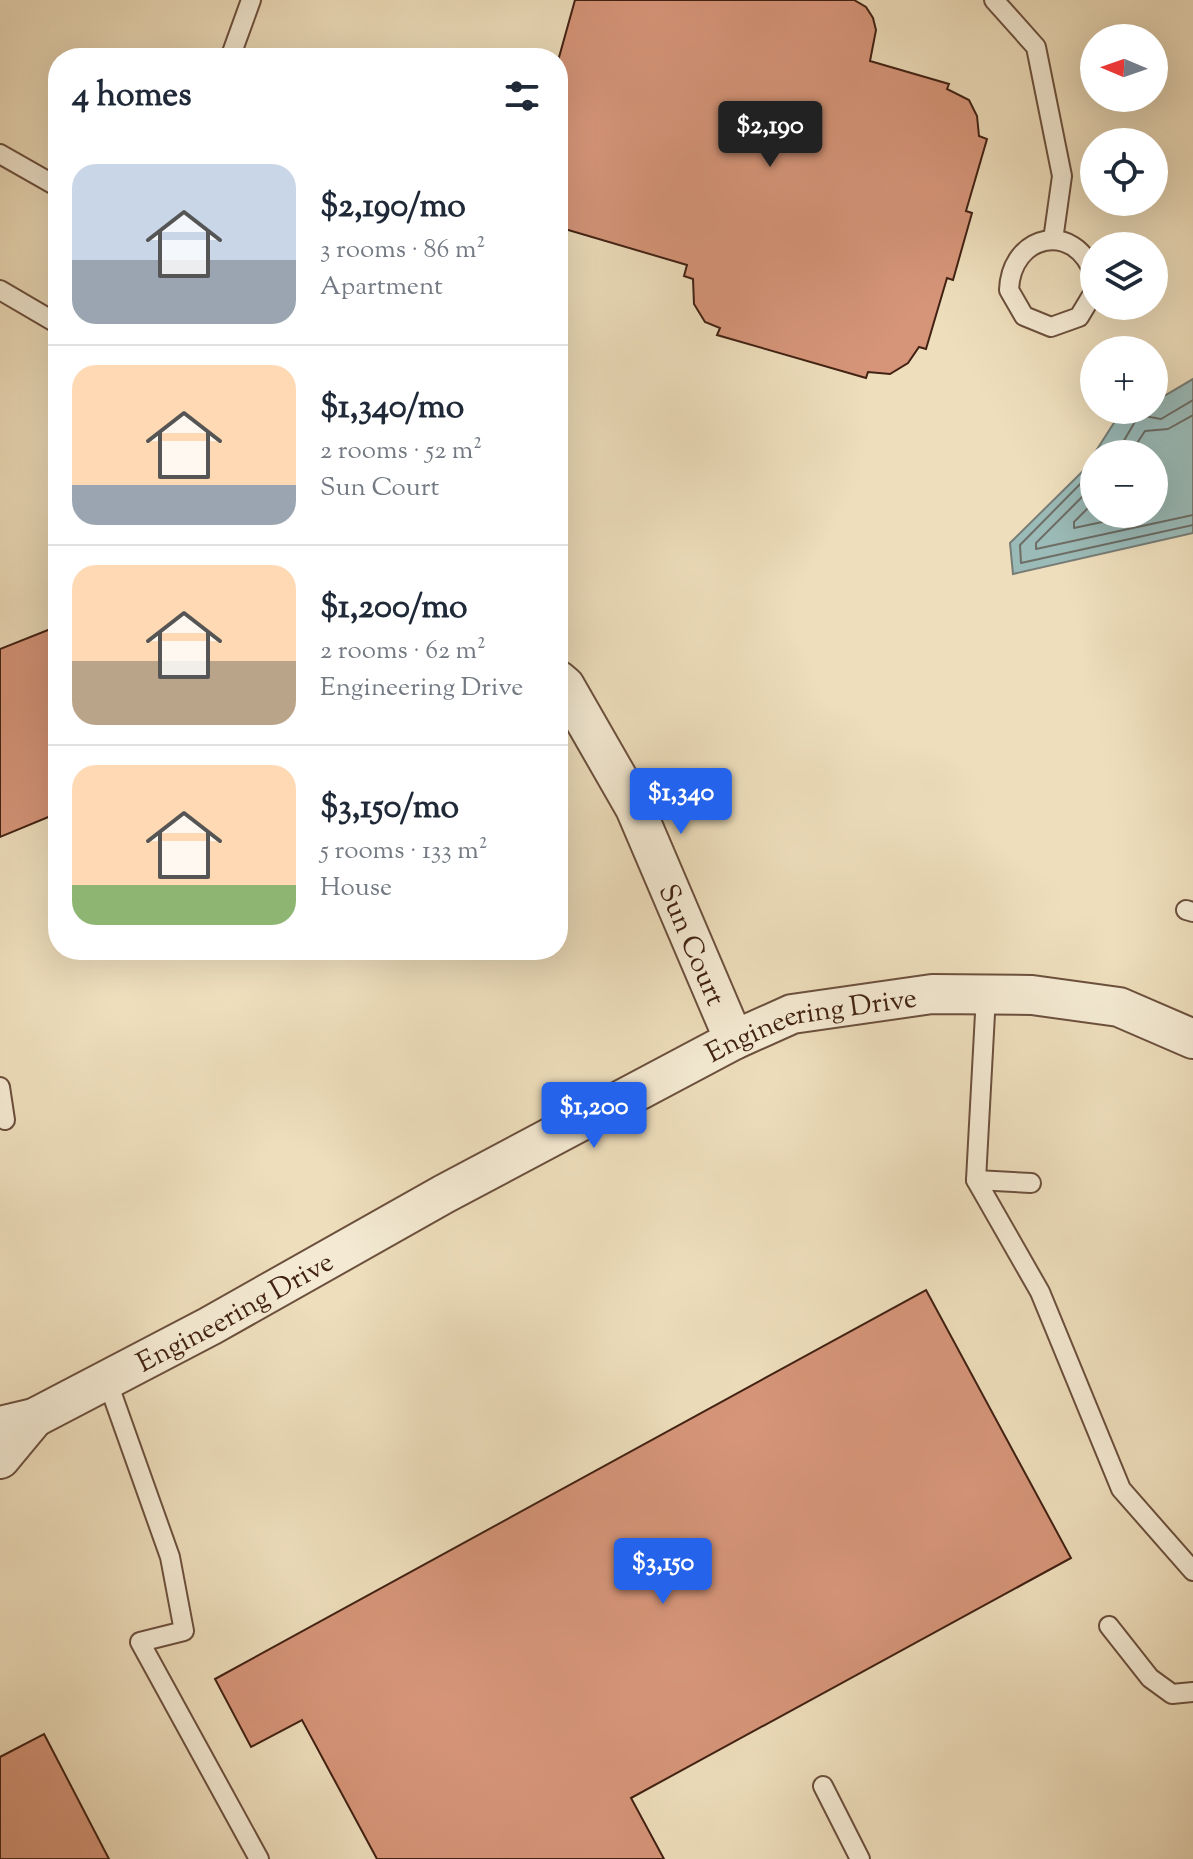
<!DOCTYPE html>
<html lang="en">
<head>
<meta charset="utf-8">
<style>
  :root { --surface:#fff; --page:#f2f2f3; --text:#1f2937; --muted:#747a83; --line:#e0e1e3; --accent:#2563eb }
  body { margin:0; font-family:"Sorts Mill Goudy",serif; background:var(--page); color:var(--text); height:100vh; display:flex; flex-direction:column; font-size:30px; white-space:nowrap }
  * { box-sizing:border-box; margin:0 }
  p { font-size:26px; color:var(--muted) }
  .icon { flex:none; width:44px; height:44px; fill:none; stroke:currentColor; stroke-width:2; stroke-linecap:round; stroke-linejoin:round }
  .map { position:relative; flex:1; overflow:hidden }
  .side { position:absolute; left:48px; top:48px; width:520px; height:912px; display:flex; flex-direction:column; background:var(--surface); border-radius:32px; box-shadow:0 8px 32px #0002 }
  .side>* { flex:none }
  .needle { width:52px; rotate:272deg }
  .buttons { position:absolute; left:1080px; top:24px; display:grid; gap:16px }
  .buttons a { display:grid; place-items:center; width:88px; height:88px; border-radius:50%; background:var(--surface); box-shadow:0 8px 32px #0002; font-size:40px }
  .price { position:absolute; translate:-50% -68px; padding:0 18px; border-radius:8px; background:var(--accent); color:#fff; font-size:26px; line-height:52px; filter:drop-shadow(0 2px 4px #0008) }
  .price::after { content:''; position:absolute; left:50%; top:48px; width:24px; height:18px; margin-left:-12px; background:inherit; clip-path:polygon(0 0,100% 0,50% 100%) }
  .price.current { background:#222; color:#fff }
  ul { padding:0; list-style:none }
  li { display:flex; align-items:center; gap:24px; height:200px; padding:0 24px }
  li+li { border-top:2px solid var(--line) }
  li span { display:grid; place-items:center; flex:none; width:224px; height:160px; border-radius:24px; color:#555 }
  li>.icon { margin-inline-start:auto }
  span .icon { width:96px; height:96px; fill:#fffc; stroke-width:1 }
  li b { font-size:34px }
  h2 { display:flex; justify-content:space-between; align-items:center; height:96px; padding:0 24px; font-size:34px }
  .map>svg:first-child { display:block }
</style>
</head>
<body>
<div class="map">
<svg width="1193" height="1859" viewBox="0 0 1193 1859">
  <rect width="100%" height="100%" fill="#eedebc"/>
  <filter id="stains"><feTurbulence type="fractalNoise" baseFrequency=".0025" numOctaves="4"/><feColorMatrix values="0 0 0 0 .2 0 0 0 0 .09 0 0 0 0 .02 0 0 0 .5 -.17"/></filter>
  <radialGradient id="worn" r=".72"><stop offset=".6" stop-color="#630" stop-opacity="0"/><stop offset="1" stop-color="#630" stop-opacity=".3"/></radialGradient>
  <path fill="#9bbbb8" stroke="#777d76" stroke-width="2" d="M1193,379V533L1013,574L1010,543L1086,468L1094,455V514H1154V454H1094L1121,412L1154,410V402Z"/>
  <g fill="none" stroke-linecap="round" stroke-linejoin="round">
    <g stroke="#6e6e66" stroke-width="2">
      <path d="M1116,454L1139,415L1161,419L1193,400"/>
      <path d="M1130,454L1145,431L1168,429L1193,415"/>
      <path d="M1094,470L1020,545L1021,563L1193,525"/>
      <path d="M1094,485L1036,543V549L1193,515"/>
      <path d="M1094,502L1074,522V528L1140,514"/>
    </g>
  </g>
  <g fill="#d69579" stroke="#412113" stroke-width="2">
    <path d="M575,0H854L866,7L873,18L876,30L870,61L949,84L947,89L969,100L977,116L979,136L987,139L966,211L972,213L953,280L947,278L926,349L919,347L908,363L890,374L868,372L866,378L717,335L720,328L705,322L694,304L693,279L684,276L687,265L558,227V61Z"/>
    <path d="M58,626V813L0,837V649Z"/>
    <path d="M926,1290L1071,1558L631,1798L664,1859H377L302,1720L251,1747L215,1679Z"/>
    <path d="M44,1734L109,1859H0V1757Z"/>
  </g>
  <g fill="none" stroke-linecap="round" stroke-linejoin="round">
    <defs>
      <g id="service">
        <path d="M994,0L1036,47L1062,176L1053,240"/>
        <path d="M230,58L251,0"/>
        <path d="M0,154L58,187"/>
        <path d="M1094,275C1075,220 1011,234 1009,290L1024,316L1051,327L1079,317L1094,292"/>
        <path d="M0,290L58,324"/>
        <path d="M1186,910L1193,912"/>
        <path d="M986,995L976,1180L1040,1292L1121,1489L1193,1571"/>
        <path d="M0,1087L5,1120"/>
        <path d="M976,1180L1031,1183"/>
        <path d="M107,1380L170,1557L184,1631L140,1642L259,1859"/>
        <path d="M1109,1626L1150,1678L1172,1694L1193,1692"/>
        <path d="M823,1786L860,1859"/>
      </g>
      <g id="minor">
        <path id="s1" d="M558,680L565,686L635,808L734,1040"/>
        <path id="s2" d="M0,1426L34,1418L210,1326L444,1194L734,1040L792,1014L932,994L1032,995L1119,1007L1193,1039"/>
        <path d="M0,1459L34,1418"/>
      </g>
    </defs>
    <use href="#service" stroke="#6c503d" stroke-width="22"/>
    <use href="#minor" stroke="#6c503d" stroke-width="42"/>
    <use href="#service" stroke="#f4ead3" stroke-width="18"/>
    <use href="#minor" stroke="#f4ead3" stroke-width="38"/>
  </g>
  <g text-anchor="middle" stroke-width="6" stroke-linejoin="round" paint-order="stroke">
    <g font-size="28" fill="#412113" stroke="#f4ead3">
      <text dy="10" stroke="none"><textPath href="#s1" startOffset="298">Sun Court</textPath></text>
      <text dy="10" stroke="none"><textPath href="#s2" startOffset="910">Engineering Drive</textPath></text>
      <text dy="10" stroke="none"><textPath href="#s2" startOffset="262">Engineering Drive</textPath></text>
    </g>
  </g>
  <rect width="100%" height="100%" filter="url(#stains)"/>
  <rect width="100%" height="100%" fill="url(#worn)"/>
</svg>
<div class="buttons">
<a><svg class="needle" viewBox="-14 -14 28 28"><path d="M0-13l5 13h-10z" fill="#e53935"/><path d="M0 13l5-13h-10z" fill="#747a83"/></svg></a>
<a><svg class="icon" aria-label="locate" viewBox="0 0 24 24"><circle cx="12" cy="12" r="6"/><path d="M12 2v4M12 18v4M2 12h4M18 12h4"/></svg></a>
<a><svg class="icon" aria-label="layers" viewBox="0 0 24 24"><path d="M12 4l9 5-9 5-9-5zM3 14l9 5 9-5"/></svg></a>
<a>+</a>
<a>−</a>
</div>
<b class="price current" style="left:770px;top:169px">$2,190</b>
<b class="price" style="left:681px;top:836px">$1,340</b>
<b class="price" style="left:594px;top:1150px">$1,200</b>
<b class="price" style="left:663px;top:1606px">$3,150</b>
<section class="side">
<h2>4 homes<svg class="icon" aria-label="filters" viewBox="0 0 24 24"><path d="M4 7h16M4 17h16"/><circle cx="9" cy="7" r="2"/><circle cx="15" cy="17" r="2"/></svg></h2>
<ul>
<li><span style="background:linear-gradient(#c9d6e8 60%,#9aa5b1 0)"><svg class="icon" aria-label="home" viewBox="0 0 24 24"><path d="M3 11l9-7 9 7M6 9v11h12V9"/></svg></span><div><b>$2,190/mo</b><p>3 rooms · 86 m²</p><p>Apartment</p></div></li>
<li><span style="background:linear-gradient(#ffd9b3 75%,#9aa5b1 0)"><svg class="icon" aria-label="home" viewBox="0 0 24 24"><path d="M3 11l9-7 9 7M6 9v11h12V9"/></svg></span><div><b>$1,340/mo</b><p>2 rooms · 52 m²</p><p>Sun Court</p></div></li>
<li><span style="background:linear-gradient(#ffd9b3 60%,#b9a48a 0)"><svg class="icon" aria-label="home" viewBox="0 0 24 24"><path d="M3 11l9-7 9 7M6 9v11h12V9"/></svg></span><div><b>$1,200/mo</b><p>2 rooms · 62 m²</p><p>Engineering Drive</p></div></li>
<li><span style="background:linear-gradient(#ffd9b3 75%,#8fb573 0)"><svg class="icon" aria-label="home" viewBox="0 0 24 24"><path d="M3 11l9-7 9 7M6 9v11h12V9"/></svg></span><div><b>$3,150/mo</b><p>5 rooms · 133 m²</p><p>House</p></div></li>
</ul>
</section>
</div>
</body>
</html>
